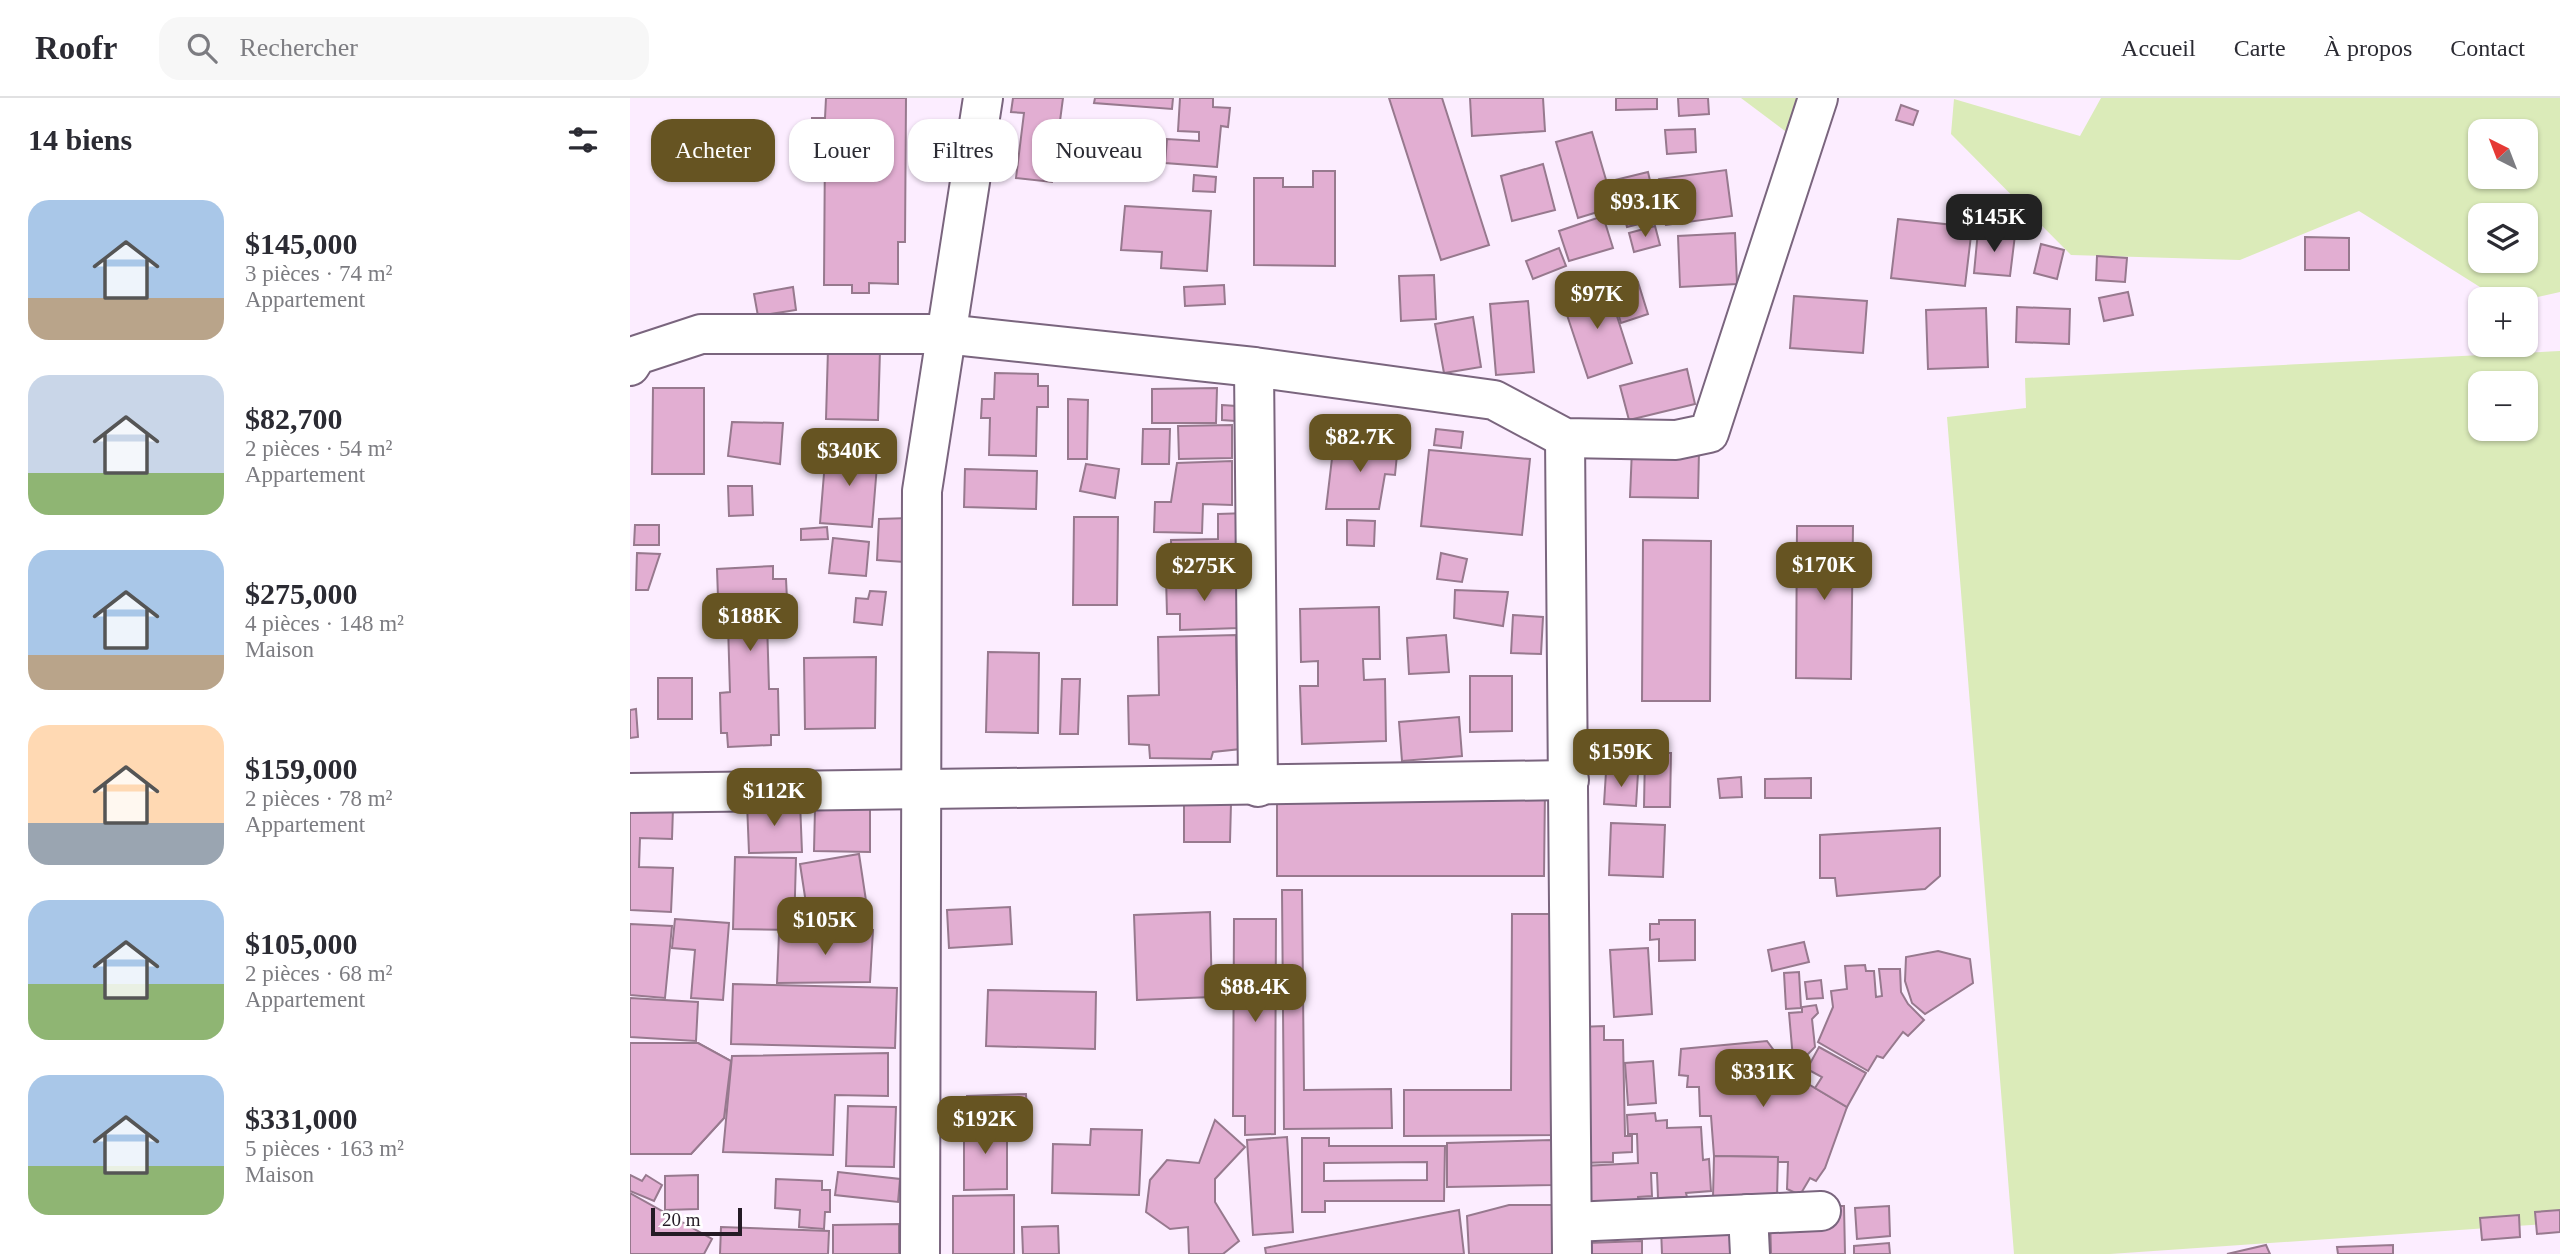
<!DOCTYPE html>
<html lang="fr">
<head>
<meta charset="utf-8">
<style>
  :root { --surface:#fff; --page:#f7f7f7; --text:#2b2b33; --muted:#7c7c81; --line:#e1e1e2; --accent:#665422 }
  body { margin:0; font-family:Georgia,serif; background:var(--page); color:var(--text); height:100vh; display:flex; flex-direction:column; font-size:26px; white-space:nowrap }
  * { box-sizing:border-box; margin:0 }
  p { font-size:23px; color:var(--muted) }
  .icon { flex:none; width:38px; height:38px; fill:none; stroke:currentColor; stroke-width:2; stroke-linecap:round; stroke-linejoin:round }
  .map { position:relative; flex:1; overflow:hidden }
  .side { display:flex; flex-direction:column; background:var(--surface); width:630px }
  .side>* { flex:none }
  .hud { position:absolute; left:21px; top:21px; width:665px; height:63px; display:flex; gap:14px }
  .needle { width:46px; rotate:318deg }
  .fabs { position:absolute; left:1838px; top:21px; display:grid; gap:14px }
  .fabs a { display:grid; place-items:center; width:70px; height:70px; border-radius:14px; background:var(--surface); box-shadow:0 2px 5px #0004; font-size:35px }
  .scale { position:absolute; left:21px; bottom:18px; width:91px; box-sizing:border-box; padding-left:7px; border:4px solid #241b25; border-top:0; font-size:19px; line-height:24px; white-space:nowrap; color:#241b25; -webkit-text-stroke:5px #fff; paint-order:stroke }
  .price { position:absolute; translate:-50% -60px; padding:0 16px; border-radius:14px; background:var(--accent); color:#fff; font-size:23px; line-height:46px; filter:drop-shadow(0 2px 4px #0008) }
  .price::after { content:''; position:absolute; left:50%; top:42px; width:21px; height:16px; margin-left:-10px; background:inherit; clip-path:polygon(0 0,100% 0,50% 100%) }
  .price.selected { background:#222; color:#fff }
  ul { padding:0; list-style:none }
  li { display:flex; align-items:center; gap:21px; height:175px; padding:0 28px }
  li span { display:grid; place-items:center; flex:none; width:196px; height:140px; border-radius:21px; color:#555 }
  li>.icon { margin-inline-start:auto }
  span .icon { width:84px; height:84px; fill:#fffc; stroke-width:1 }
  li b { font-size:30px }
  h2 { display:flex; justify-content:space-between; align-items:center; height:84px; padding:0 28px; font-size:30px }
  .chip { padding:0 24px; border-radius:21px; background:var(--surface); box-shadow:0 2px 5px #0004; font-size:24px; line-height:63px }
  .chip.selected { background:var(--accent); color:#fff }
  header { display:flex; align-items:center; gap:42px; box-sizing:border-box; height:98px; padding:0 35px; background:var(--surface); border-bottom:2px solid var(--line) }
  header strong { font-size:33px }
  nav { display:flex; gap:38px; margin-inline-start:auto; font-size:24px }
  .search { width:490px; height:63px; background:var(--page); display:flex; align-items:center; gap:18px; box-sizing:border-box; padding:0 24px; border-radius:21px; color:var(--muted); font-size:26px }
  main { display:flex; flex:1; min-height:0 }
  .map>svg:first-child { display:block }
</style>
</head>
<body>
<header>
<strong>Roofr</strong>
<div class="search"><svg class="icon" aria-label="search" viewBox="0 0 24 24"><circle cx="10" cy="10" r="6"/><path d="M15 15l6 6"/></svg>Rechercher</div>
<nav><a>Accueil</a><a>Carte</a><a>À propos</a><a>Contact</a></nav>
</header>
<main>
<section class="side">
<h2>14 biens<svg class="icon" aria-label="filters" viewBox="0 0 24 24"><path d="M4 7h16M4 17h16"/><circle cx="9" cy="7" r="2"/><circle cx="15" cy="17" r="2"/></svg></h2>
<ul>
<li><span style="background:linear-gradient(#a9c7e8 70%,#b9a48a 0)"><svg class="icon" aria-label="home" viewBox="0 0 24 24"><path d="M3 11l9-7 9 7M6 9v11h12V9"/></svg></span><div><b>$145,000</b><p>3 pièces · 74 m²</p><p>Appartement</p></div></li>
<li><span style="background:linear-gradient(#c9d6e8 70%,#8fb573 0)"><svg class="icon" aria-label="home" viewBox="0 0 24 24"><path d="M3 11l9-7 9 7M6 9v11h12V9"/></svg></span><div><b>$82,700</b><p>2 pièces · 54 m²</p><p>Appartement</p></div></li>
<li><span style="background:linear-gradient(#a9c7e8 75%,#b9a48a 0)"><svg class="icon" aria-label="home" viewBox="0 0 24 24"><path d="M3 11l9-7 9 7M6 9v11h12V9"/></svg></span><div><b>$275,000</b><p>4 pièces · 148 m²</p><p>Maison</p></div></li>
<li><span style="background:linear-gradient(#ffd9b3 70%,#9aa5b1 0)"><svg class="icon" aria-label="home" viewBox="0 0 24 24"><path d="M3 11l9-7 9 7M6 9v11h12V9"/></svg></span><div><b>$159,000</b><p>2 pièces · 78 m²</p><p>Appartement</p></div></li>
<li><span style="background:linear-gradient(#a9c7e8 60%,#8fb573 0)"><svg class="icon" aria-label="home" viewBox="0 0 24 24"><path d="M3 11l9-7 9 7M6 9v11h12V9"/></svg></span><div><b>$105,000</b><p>2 pièces · 68 m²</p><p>Appartement</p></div></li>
<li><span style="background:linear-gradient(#a9c7e8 65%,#8fb573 0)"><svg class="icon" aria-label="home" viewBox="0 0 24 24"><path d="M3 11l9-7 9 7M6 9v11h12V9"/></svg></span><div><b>$331,000</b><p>5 pièces · 163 m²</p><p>Maison</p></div></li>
</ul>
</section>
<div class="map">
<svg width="1930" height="1156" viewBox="0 0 1930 1156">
  <rect width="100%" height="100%" fill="#fcedff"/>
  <g fill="#dbebb9" fill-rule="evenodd">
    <path d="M1111,0H1190L1175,48Z"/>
    <path d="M1471,0H1930V194L1895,202L1869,201L1729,113L1610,162L1441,157L1321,36L1324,1L1450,38ZM1850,33H1895V79H1850ZM1850,117H1895V163H1850Z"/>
    <path d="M1930,253V1125L1480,1156H1384L1317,319L1396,310L1395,280ZM1850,285H1895V331H1850Z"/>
  </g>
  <g fill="#e2aed2" stroke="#97798e" stroke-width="2" fill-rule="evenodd">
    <path d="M196,0H276L275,144H268V186L239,185V195H222V187H194L195,44H182V20H195Z"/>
    <path d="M383,0H433L422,84L386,80L394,15L381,14Z"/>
    <path d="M465,0H543L542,11L464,5Z"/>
    <path d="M550,0H583V9L600,10L598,29L591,28L587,69L535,65L537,41L569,43V34L548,33Z"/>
    <path d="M759,0H812L859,147L811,162Z"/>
    <path d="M840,0H913L915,33L842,38Z"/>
    <path d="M986,0H1027V11L986,12Z"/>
    <path d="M1048,0H1078L1079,16L1049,18Z"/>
    <path d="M1271,7L1288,13L1283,27L1266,22Z"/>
    <path d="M1065,31L1066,54L1037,56L1035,32Z"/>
    <path d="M962,34L984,109L948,120L926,44Z"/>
    <path d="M913,66L925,112L882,123L871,78Z"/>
    <path d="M1096,72L1102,118L1036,127L1029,81Z"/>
    <path d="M683,73H705V168L624,167V80H653V89H683Z"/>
    <path d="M1018,74L1029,121L997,129L985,82Z"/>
    <path d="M564,77L586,79L585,94L563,93Z"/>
    <path d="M495,108L581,113L577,173L531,170L532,154L491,152Z"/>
    <path d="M973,118L983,150L939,163L929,133Z"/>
    <path d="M1268,121L1342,129L1335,188L1261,180Z"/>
    <path d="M1025,128L1030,147L1004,154L999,135Z"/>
    <path d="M1348,133L1385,137L1380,178L1344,175Z"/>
    <path d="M1105,135L1107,186L1050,189L1048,138Z"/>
    <path d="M1675,139L1719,140V172H1675Z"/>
    <path d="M1411,146L1434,152L1427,181L1404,175Z"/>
    <path d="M929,150L936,168L903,181L896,163Z"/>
    <path d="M1467,158L1497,160L1495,184L1466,182Z"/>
    <path d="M804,177L806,221L771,223L769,178Z"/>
    <path d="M1008,184L1018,216L991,225L981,193Z"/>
    <path d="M594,187L595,206L555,208L554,189Z"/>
    <path d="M977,187L1002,265L958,280L932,202Z"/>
    <path d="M163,189L166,212L128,218L124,196Z"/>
    <path d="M1498,194L1503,217L1474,223L1469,200Z"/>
    <path d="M1164,198L1237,203L1233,255L1160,250Z"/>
    <path d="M898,203L904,274L866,277L860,206Z"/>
    <path d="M1387,209L1440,211L1439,246L1386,244Z"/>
    <path d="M1356,210L1358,269L1298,271L1296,212Z"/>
    <path d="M843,219L851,269L814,275L805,226Z"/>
    <path d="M198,251L250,252L248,322L196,321Z"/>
    <path d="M1057,271L1065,306L999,322L990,288Z"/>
    <path d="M365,275L408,276V288H418V309H407L406,358L359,357L360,320H351L352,301H364Z"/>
    <path d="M23,290H74V376H22Z"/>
    <path d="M587,290L586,325H522V291Z"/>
    <path d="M438,301L458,302L457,361H438Z"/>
    <path d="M592,307L606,308L605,323L592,322Z"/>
    <path d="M102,324L153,325L150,366L98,358Z"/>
    <path d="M602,327V360L549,361L548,328Z"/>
    <path d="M513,331H540L539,366H512Z"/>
    <path d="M806,331L833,334L831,350L804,347Z"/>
    <path d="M719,340L768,346L765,377L755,376L749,411H696L703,352Z"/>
    <path d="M196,351L248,355L242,429L190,425Z"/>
    <path d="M1002,351L1069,352L1068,400L1000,399Z"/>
    <path d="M799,352L900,361L892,437L791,428Z"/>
    <path d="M602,363V407L573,406L572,435L524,434L525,404H541L547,365Z"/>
    <path d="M456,366L489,371L485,400L450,393Z"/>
    <path d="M335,371L407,373L406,411L334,409Z"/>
    <path d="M98,388H122L123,417L99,418Z"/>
    <path d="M618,415V473L542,475L541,442L588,441V416Z"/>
    <path d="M444,419H488L487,507H443Z"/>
    <path d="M279,420L274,464L247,462L249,421Z"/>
    <path d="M717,422L745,423L744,448L717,447Z"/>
    <path d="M5,427H29V447H4Z"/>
    <path d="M1167,428H1223L1221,581L1166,580Z"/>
    <path d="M197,429L198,441L171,442V431Z"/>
    <path d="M203,440L239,444L236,478L199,475Z"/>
    <path d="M1013,442L1081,443L1080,603H1012Z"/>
    <path d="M7,455L30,456L18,492H6Z"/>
    <path d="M811,455L837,461L832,484L807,481Z"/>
    <path d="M143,468V481H156L158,522L137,523L139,591H148L149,637H141V647L98,649L97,635H91L90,595L100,594L98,527L89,528L87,471Z"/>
    <path d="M536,479H559V483L608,482L609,530L550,532V516H537Z"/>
    <path d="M825,492L878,494L873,528L824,520Z"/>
    <path d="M240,493L256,494L252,527L224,524L226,500L238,501Z"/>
    <path d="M749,509L750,561H733L734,582L755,581L756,643L672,646L670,588H688V563L671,564L670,511Z"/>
    <path d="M883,517L913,519L911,556L881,555Z"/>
    <path d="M606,537L607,590L618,589L620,650L583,654L581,661L520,660L519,647L499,646L498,598L529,597L528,539Z"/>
    <path d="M816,537L819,574L779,576L777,540Z"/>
    <path d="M358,554L409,555L408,635L356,634Z"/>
    <path d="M246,559L245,630L175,631L174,560Z"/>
    <path d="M840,578H882V633L840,634Z"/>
    <rect x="28" y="580" width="34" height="41"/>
    <path d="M432,581H450L448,636H430Z"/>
    <path d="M6,611L8,639L0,640V612Z"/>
    <path d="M829,619L832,658L772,663L769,624Z"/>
    <path d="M1015,655H1041L1040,709H1014Z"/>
    <path d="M976,674L1008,675L1006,708L974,706Z"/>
    <path d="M1111,679L1112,699L1090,700L1088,681Z"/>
    <path d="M1181,680V700H1135V681Z"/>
    <path d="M647,690H915L914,778H647Z"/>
    <path d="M170,704L172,754L119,755L117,705Z"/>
    <path d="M554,705H601L600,744H554Z"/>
    <path d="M0,708L43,710L42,741L10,740L9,769L43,770L41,814L0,812Z"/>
    <path d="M185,710L240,711V754L184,753Z"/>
    <path d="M981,725L1035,727L1033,779L979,777Z"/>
    <path d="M1310,730V778L1295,791L1207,798L1205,780H1190V737Z"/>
    <path d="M229,756L238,816L179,825L170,766Z"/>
    <path d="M105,759L166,760L164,832L103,831Z"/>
    <path d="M652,792H672L674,992L761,991L762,1030L654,1031Z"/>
    <path d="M380,809L382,846L319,850L317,812Z"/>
    <path d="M580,814L582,899L507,902L504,817Z"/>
    <path d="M882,816H927V1037L774,1038V992H881Z"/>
    <path d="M45,821L99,825L93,902L61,900L65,852L42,850Z"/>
    <path d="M604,821H646L645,1036L615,1037V1018H603Z"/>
    <path d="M1029,822H1065V862L1029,863V841L1020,842V826H1029Z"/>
    <path d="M0,826L42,828L35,900L0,897Z"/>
    <path d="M243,832L240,884L147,885L149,835Z"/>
    <path d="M1174,844L1179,864L1142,873L1138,852Z"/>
    <path d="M1018,850L1022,916L984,919L980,852Z"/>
    <path d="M1308,853L1340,861L1343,885L1295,916L1282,905L1275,883L1276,859Z"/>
    <path d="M1235,867L1236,873H1244L1246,899L1252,898L1249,871H1270L1271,894L1278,906L1294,922L1278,938L1273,934L1253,960L1247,958L1238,973L1188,944L1203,909L1201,893L1217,891L1215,868Z"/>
    <path d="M1169,874L1171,910L1156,911L1154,875Z"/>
    <path d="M1191,882L1193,900L1177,901L1175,884Z"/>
    <path d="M103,886L267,890L265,950L101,946Z"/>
    <path d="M358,892L466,894L465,951L356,948Z"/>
    <path d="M0,900L68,904L66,943L0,939Z"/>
    <path d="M1186,907L1188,915L1182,921L1185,949L1177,957L1163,961L1159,915L1172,914V909Z"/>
    <path d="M974,928V942H993L995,1038H1002V1054L983,1055V1064L952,1065L949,929Z"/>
    <path d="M1137,943L1156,969L1159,982L1173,983L1217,1009L1195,1070L1186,1083L1180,1080L1170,1097L1157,1091L1158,1064H1148V1059L1084,1058L1081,1018H1070L1069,989H1057L1058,978L1049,977L1051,951Z"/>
    <path d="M0,945H68L101,963L94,1020L61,1056H0V1026L61,1025L72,1013V988L57,973V990L0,992Z"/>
    <path d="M0,945H68L101,963L94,1020L61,1056H0Z"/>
    <path d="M1189,949L1236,975L1217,1009L1185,990L1192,979L1177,971Z"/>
    <path d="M258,955V998L205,997L203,1057L93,1054L102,958Z"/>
    <path d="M1023,963L1026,1005L998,1007L995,965Z"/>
    <path d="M396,996L397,1019L338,1020L337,998Z"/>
    <path d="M218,1008L266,1009L264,1069L216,1068Z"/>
    <path d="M1025,1015L1026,1023L1037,1022V1030L1071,1029L1073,1062L1079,1061L1081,1093L1056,1095L1057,1099L1028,1100L1027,1075H1021L1022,1098L1008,1099V1111L956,1113L954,1068L1008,1065L1007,1036H998L997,1017Z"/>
    <path d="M585,1022L615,1049L585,1081V1104L609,1143L593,1156H559L558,1129L540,1131L516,1114L520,1082L537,1062L569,1065Z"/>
    <path d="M377,1023V1091L334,1092V1024Z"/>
    <path d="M461,1031L512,1032L509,1097L422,1095L423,1046L460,1047Z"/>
    <path d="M657,1039L663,1134L623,1137L617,1042Z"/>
    <path d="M672,1040H699V1048H815L814,1103H695V1114H672ZM797,1064V1082L694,1083V1065Z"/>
    <path d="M922,1042L923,1087L817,1089V1045Z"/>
    <path d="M1084,1058L1148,1059L1147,1100L1083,1099Z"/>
    <path d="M208,1074L270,1081L268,1104L205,1097Z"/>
    <path d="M0,1077L12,1083L16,1077L32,1087L24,1103L0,1093Z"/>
    <path d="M68,1077V1111L35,1112V1078Z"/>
    <path d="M146,1081L192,1083V1092H200V1114H195L194,1131L169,1129L170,1112L145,1110Z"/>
    <path d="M0,1095L82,1141L74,1156H0Z"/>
    <path d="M384,1097V1156H323V1098Z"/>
    <path d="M879,1107H927L926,1156H839L837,1118Z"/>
    <path d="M1191,1108H1214L1215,1156H1141L1140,1117Z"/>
    <path d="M1259,1108L1260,1138L1227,1141L1225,1110Z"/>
    <path d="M829,1112L834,1156H636L635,1150Z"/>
    <path d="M1930,1112V1134L1907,1136L1905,1114Z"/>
    <path d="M1889,1117L1890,1139L1852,1142L1850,1120Z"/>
    <path d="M1101,1125L1111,1156H1032L1031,1130Z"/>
    <path d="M269,1126V1156H203V1127Z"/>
    <path d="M428,1128L429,1156H393L392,1129Z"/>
    <path d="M91,1129L199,1133L198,1156H90Z"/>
    <path d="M1012,1143V1156H957V1145Z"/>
    <path d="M1259,1145L1260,1156H1224V1148Z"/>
    <path d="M1636,1147L1640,1156H1597Z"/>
    <path d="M1763,1147V1156H1708L1707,1149Z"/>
  </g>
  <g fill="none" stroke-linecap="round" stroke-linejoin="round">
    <defs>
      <g id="minor">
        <path d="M0,268L7,257L71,236H315L624,269L864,302L935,340L1046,342L1079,335L1188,0"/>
        <path d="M624,269L628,689"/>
        <path d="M935,340L942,1156"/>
        <path d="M0,695C313,689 626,689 939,682"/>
        <path d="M1118,1116L1120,1156"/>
        <path d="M942,1124L1191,1113"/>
        <path d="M290,1156L292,393L353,0"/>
      </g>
    </defs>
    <use href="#minor" stroke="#7a657e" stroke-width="42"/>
    <use href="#minor" stroke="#fff" stroke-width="38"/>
  </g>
</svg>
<div class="fabs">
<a><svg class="needle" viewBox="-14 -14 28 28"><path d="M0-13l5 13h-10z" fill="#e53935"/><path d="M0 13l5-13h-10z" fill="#7c7c81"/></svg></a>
<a><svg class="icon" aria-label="layers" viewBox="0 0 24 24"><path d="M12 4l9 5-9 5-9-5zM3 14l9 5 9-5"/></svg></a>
<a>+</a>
<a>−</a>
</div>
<div class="scale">20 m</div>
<b class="price" style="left:1015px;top:141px">$93.1K</b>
<b class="price selected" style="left:1364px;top:156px">$145K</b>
<b class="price" style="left:967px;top:233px">$97K</b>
<b class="price" style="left:730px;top:376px">$82.7K</b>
<b class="price" style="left:219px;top:390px">$340K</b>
<b class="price" style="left:1194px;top:504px">$170K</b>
<b class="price" style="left:574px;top:505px">$275K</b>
<b class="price" style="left:120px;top:555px">$188K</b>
<b class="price" style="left:991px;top:691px">$159K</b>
<b class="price" style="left:144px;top:730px">$112K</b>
<b class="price" style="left:195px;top:859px">$105K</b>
<b class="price" style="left:625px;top:926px">$88.4K</b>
<b class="price" style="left:1133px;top:1011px">$331K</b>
<b class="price" style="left:355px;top:1058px">$192K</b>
<div class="hud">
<a class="chip selected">Acheter</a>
<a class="chip">Louer</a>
<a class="chip">Filtres</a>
<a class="chip">Nouveau</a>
</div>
</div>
</main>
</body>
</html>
